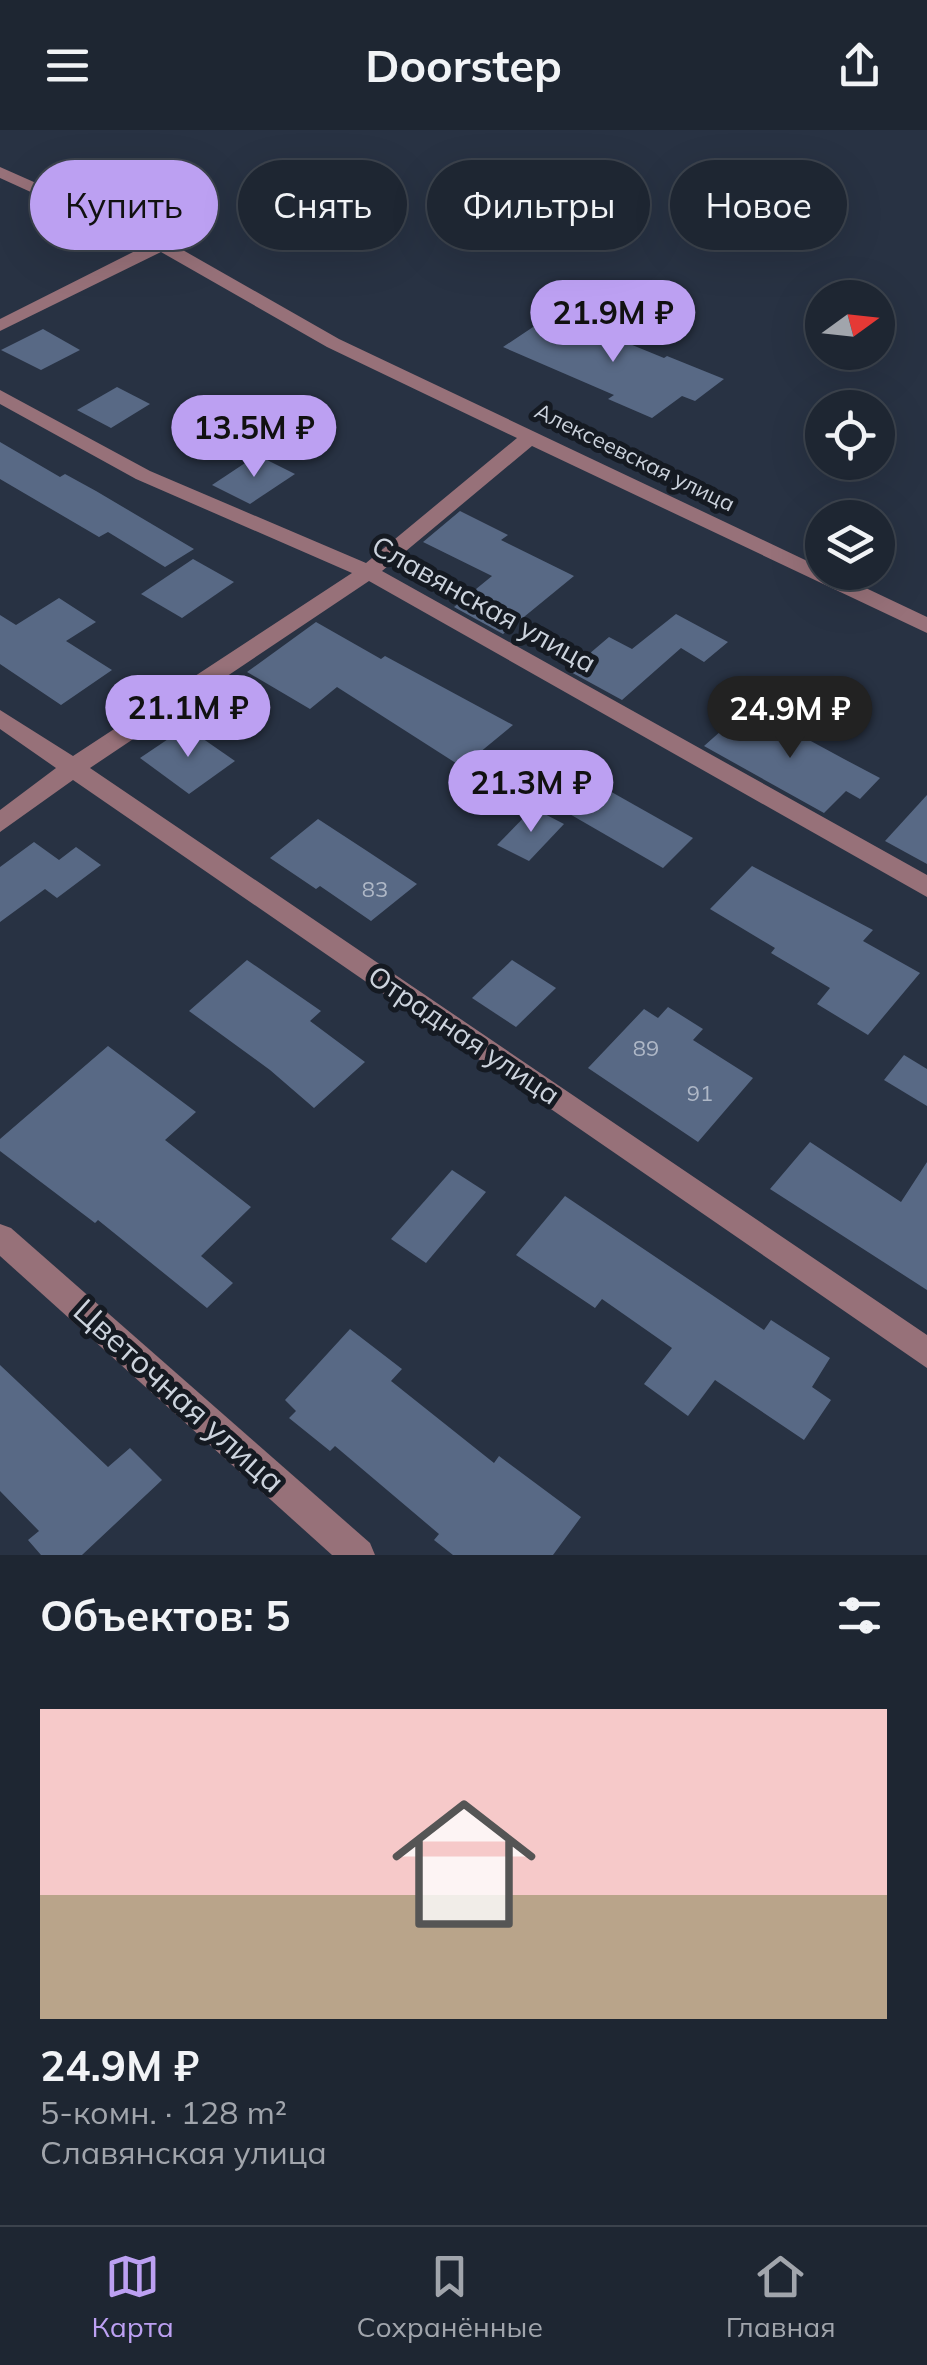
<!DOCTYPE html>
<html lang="ru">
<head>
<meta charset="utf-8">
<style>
  :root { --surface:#1e2632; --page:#262e3a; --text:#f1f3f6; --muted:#a1a5ac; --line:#3c434d; --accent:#bca0f2 }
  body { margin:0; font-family:Mulish,sans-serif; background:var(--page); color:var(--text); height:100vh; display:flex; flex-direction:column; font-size:38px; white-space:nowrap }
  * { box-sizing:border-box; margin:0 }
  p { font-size:32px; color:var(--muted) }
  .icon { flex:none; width:55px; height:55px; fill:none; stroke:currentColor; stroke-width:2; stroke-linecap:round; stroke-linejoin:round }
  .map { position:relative; height:1425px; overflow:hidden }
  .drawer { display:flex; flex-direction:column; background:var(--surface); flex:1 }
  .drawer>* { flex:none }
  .banner { position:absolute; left:30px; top:30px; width:868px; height:90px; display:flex; gap:20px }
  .needle { width:65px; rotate:75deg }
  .buttons { position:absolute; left:805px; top:150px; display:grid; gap:20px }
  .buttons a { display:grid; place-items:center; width:90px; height:90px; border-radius:50%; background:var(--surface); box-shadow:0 10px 40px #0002,0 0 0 2px var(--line); font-size:50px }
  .price { position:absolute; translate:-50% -85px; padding:0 22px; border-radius:35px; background:var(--accent); color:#111; font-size:32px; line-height:65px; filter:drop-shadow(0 2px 5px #0008) }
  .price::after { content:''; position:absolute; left:50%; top:60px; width:30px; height:22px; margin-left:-15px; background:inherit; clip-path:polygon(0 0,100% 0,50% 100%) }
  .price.current { background:#222; color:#fff }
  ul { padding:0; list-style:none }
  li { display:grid; align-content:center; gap:20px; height:530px; padding:0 40px }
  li+li { border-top:2px solid var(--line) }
  li span { display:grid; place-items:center; height:310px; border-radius:0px; color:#555 }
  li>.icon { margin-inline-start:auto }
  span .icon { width:180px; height:180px; fill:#fffc; stroke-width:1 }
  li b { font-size:42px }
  h2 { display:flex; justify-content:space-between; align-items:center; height:120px; padding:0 40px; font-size:42px }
  .pill { padding:0 35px; border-radius:45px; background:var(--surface); box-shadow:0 10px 40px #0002,0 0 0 2px var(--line); font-size:35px; line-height:90px }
  .pill.current { background:var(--accent); color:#111 }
  header { display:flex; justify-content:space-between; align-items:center; height:130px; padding:0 40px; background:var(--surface); font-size:45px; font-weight:700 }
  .menu { display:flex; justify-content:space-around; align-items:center; height:140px; border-top:2px solid var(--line); background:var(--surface); font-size:28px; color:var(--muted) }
  .menu a { display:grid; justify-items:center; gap:5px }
  .menu .current { color:var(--accent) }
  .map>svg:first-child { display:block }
</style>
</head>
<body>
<header><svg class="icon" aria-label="menu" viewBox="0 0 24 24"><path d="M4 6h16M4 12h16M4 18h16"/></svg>Doorstep<svg class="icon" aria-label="share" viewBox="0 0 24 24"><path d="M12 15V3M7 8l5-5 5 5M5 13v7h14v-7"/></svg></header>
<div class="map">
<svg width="927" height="1425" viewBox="0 0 927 1425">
  <rect width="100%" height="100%" fill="#283243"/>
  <g fill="#586985">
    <path d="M554,183L664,228L667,226L724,249L695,271L682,266L652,288L608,269L614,265L503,217Z"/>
    <path d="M43,199L80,220L41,240L1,220Z"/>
    <path d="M117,257L150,274L111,298L77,280Z"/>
    <path d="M0,312L60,347L65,344L96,361L194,419L165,437L108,402L99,407L0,349Z"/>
    <path d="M257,325L295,344L250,374L212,355Z"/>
    <path d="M460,381L508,405L501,410L574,446L503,504L454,477L492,446L423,412Z"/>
    <path d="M193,429L234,452L182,488L141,464Z"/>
    <path d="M59,468L96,492L66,511L112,540L61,575L0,534V485L16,495Z"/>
    <path d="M676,484L728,512L704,532L681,518L622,570L569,541L609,507L632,519Z"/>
    <path d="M316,492L381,529L385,526L513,595L462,637L337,557L310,579L247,542Z"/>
    <path d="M748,577L844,629L880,648L860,669L846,661L824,683L704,616Z"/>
    <path d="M186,597L235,631L189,664L140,628Z"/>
    <path d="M592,651L693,708L663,738L561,679Z"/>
    <path d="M927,665V734L885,711Z"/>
    <path d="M533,678L564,694L529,731L497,715Z"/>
    <path d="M318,689L364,719L417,754L371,791L320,756L316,759L270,728Z"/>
    <path d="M34,712L59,730L76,717L101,735L57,768L45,759L0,792V737Z"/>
    <path d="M752,736L873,800L863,811L920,843L868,905L817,874L830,858L771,823L775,818L710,779Z"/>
    <path d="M247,830L321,881L310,891L365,932L314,978L270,940L189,881Z"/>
    <path d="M512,830L556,858L516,897L472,868Z"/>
    <path d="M668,877L703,899L693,910L753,948L698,1012L588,938L644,879L658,888Z"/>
    <path d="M108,916L196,982L165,1010L251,1077L201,1126L233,1153L207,1178L98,1090L95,1093L0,1021V1009Z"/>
    <path d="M904,925L927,939V976L884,950Z"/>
    <path d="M810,1012L901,1072L927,1032V1160L770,1059Z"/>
    <path d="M452,1040L486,1062L426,1133L391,1109Z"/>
    <path d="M565,1066L764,1200L771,1190L830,1228L812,1257L831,1270L804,1310L715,1250L688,1286L644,1254L672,1218L602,1169L595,1178L516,1125Z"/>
    <path d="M350,1199L402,1239L391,1251L494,1333L499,1326L581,1387L553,1425H453L434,1410L439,1404L335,1316L330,1321L289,1288L296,1281L285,1270Z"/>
    <path d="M0,1235L108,1337L130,1318L162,1350L82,1425H41L28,1410L39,1401L0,1361Z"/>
  </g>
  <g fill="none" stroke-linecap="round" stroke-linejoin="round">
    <g fill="#977179" fill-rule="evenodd">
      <path d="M0,37L167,111L339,209L822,438V442H832L927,487V503L532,316L382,441L927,745V767L369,451L90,638L927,1205V1238L73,650L0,702V680L56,638L0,599V580L73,626L352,443L136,349L0,274V260L150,341L366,433L517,308L327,217L161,122L0,201V189L147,115L0,48Z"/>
      <path d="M0,1094L11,1098L370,1413L375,1425H332L0,1126Z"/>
    </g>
  </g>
  <g text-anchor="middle" stroke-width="10" stroke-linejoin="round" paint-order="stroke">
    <g font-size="22" fill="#ccd3dd" stroke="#151a22">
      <text transform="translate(635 327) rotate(26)" y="8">Алексеевская улица</text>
    </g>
    <g font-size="22" fill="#afb8c7">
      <text x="375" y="767">83</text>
      <text x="646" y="926">89</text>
      <text x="700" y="971">91</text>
    </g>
    <g font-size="28" fill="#ccd3dd" stroke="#151a22">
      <text transform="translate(484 474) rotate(29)" y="10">Славянская улица</text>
      <text transform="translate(464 905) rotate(34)" y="10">Отрадная улица</text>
    </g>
    <g font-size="32" fill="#ccd3dd" stroke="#151a22">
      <text transform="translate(179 1266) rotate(42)" y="11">Цветочная улица</text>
    </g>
  </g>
</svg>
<div class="buttons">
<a><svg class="needle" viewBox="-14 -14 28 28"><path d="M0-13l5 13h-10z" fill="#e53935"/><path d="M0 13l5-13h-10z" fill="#a1a5ac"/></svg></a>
<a><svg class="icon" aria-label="locate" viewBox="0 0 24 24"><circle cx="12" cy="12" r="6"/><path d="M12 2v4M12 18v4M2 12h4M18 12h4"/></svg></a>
<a><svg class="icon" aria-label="layers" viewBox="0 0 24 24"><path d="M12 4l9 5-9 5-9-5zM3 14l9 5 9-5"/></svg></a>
</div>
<b class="price" style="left:613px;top:235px">21.9M ₽</b>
<b class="price" style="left:254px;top:350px">13.5M ₽</b>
<b class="price" style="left:188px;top:630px">21.1M ₽</b>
<b class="price current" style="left:790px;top:631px">24.9M ₽</b>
<b class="price" style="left:531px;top:705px">21.3M ₽</b>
<div class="banner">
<a class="pill current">Купить</a>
<a class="pill">Снять</a>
<a class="pill">Фильтры</a>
<a class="pill">Новое</a>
</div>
</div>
<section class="drawer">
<h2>Объектов: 5<svg class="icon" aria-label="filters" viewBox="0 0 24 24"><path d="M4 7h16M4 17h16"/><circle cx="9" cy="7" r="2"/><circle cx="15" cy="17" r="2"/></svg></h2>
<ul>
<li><span style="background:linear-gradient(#f6c9c9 60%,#b9a48a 0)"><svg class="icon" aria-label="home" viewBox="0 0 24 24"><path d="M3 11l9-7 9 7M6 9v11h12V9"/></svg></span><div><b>24.9M ₽</b><p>5-комн. · 128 m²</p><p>Славянская улица</p></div></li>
</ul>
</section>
<nav class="menu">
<a class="current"><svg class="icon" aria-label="map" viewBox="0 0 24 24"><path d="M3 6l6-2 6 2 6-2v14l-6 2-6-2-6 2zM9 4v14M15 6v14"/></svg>Карта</a>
<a><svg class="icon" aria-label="saved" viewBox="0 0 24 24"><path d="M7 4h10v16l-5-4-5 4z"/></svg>Сохранённые</a>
<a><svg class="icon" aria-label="home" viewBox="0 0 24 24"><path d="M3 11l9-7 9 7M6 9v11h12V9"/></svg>Главная</a>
</nav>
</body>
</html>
